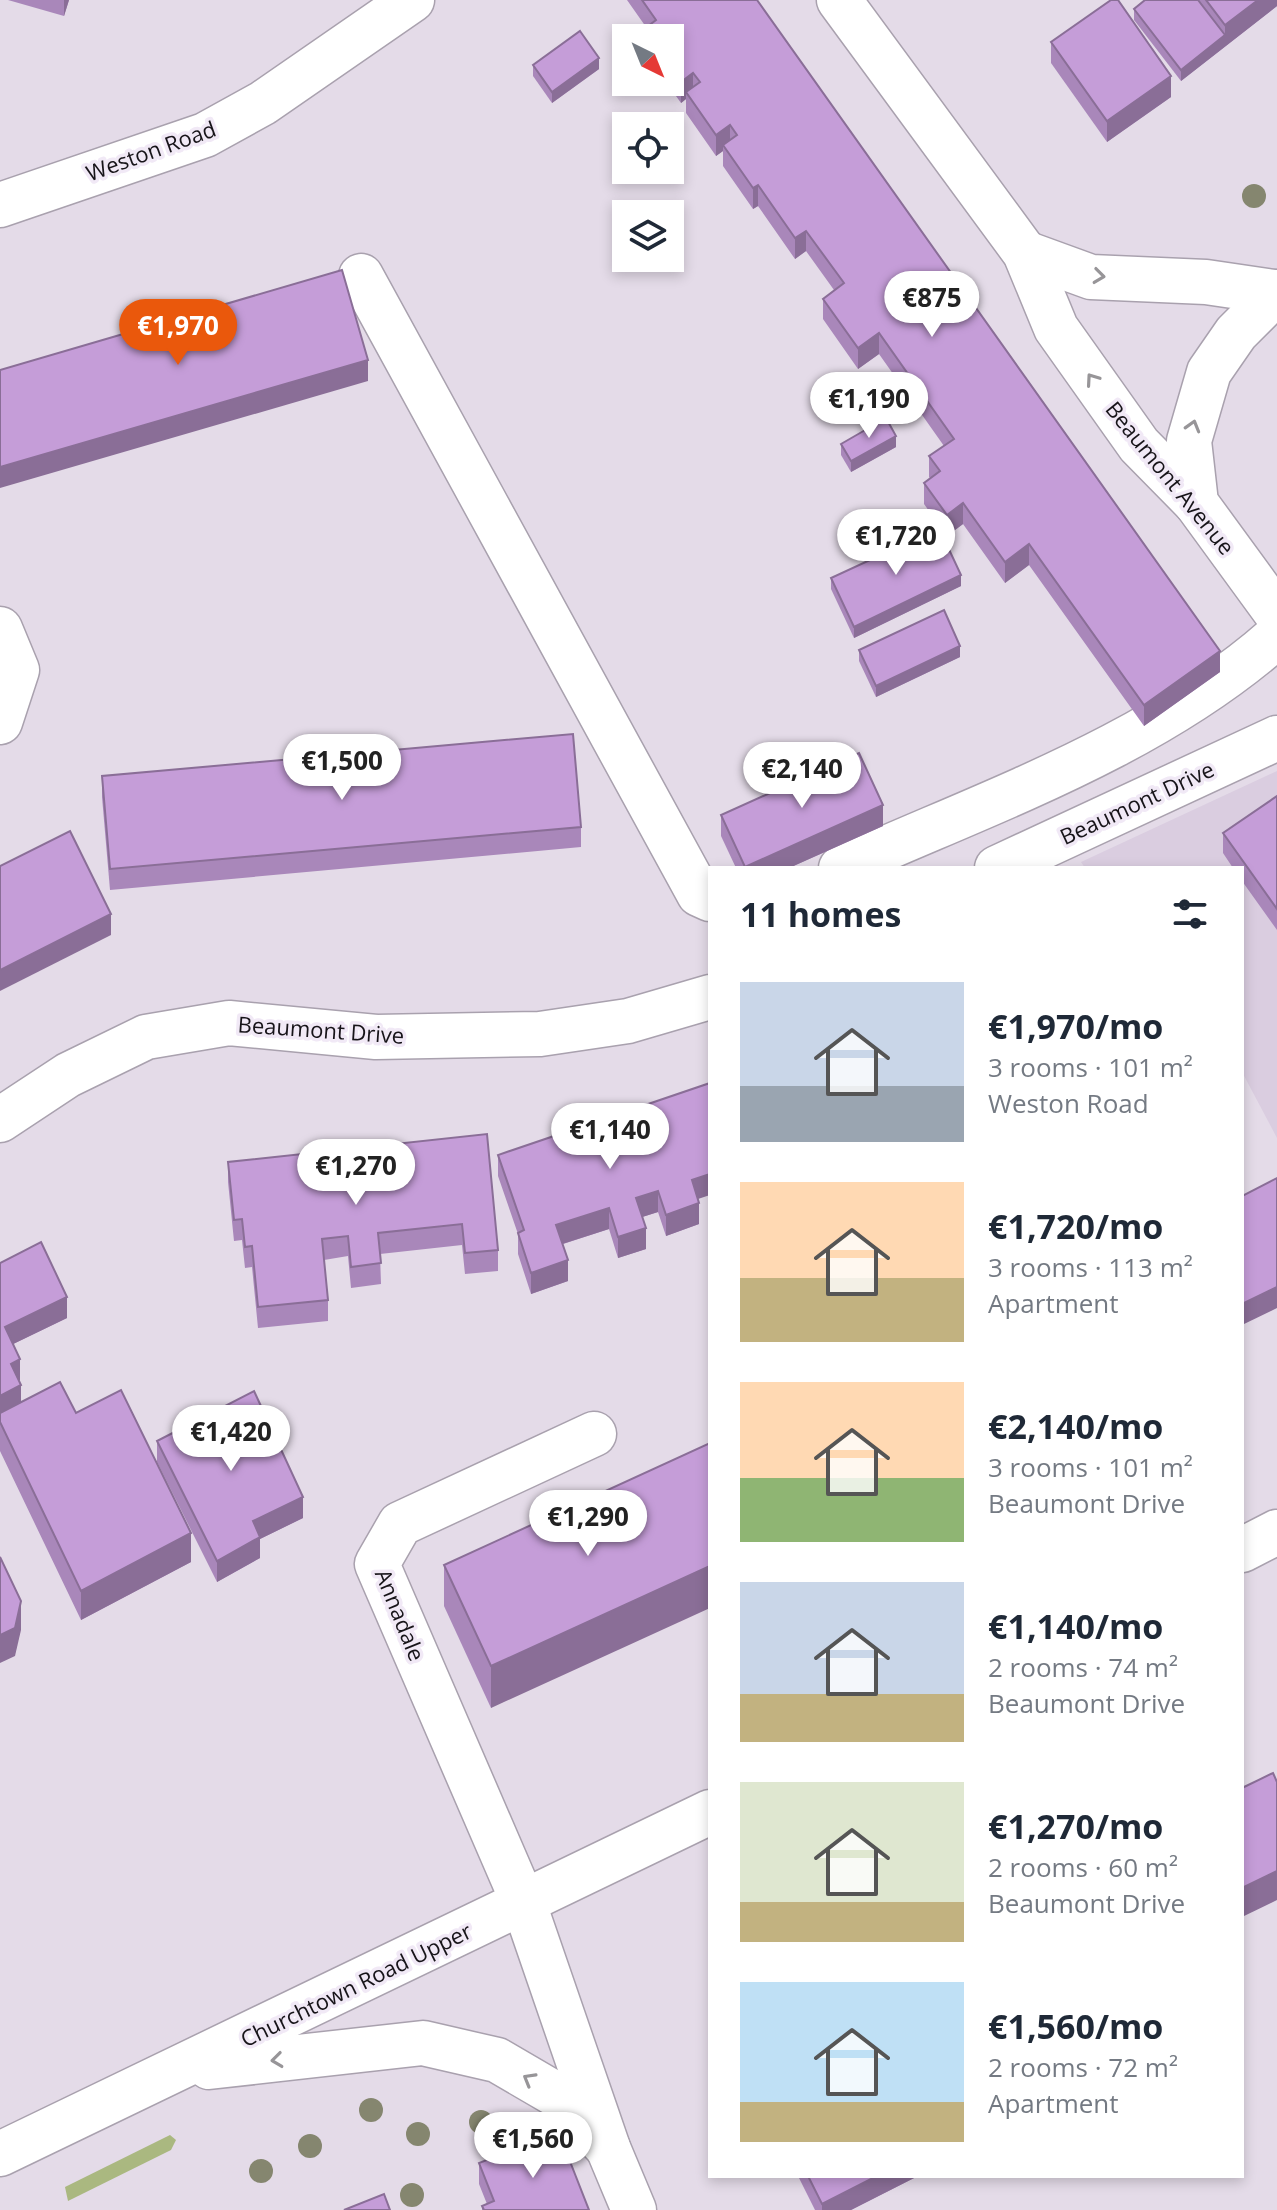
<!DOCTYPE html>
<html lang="en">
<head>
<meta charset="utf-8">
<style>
  :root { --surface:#fff; --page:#f6f6f7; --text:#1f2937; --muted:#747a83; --accent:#ea580c }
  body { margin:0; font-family:"Open Sans",sans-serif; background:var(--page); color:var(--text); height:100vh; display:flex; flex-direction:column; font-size:30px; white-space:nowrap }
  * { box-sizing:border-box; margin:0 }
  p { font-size:26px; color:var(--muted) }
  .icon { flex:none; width:44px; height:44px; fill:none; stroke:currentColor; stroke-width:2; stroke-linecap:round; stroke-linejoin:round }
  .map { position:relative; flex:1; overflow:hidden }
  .panel { position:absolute; left:708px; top:866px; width:536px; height:1312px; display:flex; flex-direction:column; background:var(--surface); border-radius:0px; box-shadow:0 4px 12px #0003 }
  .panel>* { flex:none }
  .needle { width:52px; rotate:137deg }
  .fabs { position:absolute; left:612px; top:24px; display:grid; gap:16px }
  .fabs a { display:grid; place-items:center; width:72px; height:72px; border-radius:0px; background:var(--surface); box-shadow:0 4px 12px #0003; font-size:40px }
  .price { position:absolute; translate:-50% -68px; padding:0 18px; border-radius:28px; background:#fff; color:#222; font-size:26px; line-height:52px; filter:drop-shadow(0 2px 4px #0008) }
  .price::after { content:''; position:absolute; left:50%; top:48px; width:24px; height:18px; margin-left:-12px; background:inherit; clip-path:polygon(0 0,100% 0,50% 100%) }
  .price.on { background:var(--accent); color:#fff }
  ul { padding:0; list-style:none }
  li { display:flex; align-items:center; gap:24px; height:200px; padding:0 32px }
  li span { display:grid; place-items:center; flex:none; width:224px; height:160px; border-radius:0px; color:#555 }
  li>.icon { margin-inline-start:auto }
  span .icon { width:96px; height:96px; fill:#fffc; stroke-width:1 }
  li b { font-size:34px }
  h2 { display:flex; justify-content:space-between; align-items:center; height:96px; padding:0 32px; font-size:34px }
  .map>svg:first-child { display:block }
</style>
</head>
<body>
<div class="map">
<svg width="1277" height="2210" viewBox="0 0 1277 2210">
  <rect width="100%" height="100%" fill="#e4dbe8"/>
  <path fill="#dacde0" d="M1277,771V1138L1242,1072V868H1085L1081,862Z"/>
  <path fill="#aab880" d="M170,2135L176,2140L171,2150L68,2201L65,2187Z"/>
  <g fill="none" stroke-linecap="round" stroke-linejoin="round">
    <defs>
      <g id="minor">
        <path d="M839,0L1025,253L1056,328L1139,445L1196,503"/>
        <path d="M0,205L205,135L263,103L412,0"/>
        <path d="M1025,253L1091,277L1206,282L1274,292"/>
        <path d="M361,276L699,894L710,899"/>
        <path d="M0,629L17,670L0,722"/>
        <path d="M841,868C990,801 1153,746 1277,636"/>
        <path d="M997,868L1277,738"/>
        <path d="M0,1120L68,1075L146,1037L229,1023L376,1037L540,1034L628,1021L710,997"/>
        <path d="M594,1434L400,1524L377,1564L524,1904L608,2148L634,2210"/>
      </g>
      <g id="major">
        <path d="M1277,292L1236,333L1209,372L1189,441L1196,503L1277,614"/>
        <path d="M1242,1550L1277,1532"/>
        <path d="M209,2067L423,2043L497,2060L557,2095L608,2148"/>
        <path d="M0,2154L710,1812"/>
      </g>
    </defs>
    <use href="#minor" stroke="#a9a1ae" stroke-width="47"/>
    <use href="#major" stroke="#a9a1ae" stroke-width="47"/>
    <use href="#minor" stroke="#fff" stroke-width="44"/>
    <use href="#major" stroke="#fff" stroke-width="44"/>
  </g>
  <g fill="#85866f">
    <circle cx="1254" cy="196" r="12"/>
    <circle cx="371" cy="2110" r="12"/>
    <circle cx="481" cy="2122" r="12"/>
    <circle cx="418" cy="2134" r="12"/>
    <circle cx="514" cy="2140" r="12"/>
    <circle cx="310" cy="2146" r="12"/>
    <circle cx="261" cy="2171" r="12"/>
    <circle cx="412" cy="2195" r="12"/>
  </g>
  <g fill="#a987ba">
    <path d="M8,0H69L64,16Z"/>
    <path d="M627,0H757L1220,672L1144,726L1029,565L1005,583L963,524L947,536L924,504V483L930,478L929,477V456L944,446L879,354L858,369L823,319V299L834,290L806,251L795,259L758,206L753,209L723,166V151L716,156L686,113V99L681,103L666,82H670V38H643V30L646,27Z"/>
    <path d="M1145,0H1277V6L1181,81L1134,20V9Z"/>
    <path d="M1051,42L1171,97L1107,142L1051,63Z"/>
    <path d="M533,65L599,69L552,103L533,76Z"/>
    <path d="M841,444L896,447L851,472L841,455Z"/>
    <path d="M831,578L961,586L854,638L831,589Z"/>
    <path d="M859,650L960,657L876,697L859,661Z"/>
    <path d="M102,776L581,827V847L110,890L102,797Z"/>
    <path d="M1277,796V930L1242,881V868H1233L1223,853V833Z"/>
    <path d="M721,815L883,826L789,868H736L721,836Z"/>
    <path d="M487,1134L498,1250V1271L465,1274L462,1245L380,1254L381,1284L351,1288L348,1256L324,1260L328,1300V1321L258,1328L252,1267L245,1268L242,1240L234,1241L228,1182V1162Z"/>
    <path d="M498,1155L698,1199L699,1224L666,1236L658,1212L642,1217L646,1249L618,1258L609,1229L563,1244L568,1281L531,1294L518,1254V1234L498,1176Z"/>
    <path d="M0,1263L67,1318L13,1344L20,1380H19L21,1402L76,1413L191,1562L81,1620L0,1451Z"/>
    <path d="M157,1441L303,1518L260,1539V1558L217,1582L157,1462Z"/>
    <path d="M710,1443L491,1708L444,1606V1565Z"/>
    <path d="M536,2152L589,2210H482V2206L487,2204L479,2184V2163Z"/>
    <path d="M798,2176H918L851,2210H815Z"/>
  </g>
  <g fill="#8a6e97">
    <path d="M64,0H69L64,16Z"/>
    <path d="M1258,0H1277V6L1181,81V70L1225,35V25Z"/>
    <path d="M599,58V69L552,103V92Z"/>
    <path d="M693,73V94L686,92V99L681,103V82Z"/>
    <path d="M1171,76V97L1107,142V121Z"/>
    <path d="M730,125V146L723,145V151L716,156V135Z"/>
    <path d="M758,185V206L753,209V188Z"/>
    <path d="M806,231V251L795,259V238Z"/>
    <path d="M879,333V354L858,369V348Z"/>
    <path d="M368,360V381L0,488V467Z"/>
    <path d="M896,436V447L851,472V461Z"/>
    <path d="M963,503V524L947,536V515Z"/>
    <path d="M1029,544V565L1005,583V562Z"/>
    <path d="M961,575V586L854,638V627Z"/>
    <path d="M960,646V657L876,697V686Z"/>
    <path d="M1220,651V672L1144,726V705Z"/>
    <path d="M883,805V826L789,868H745V867Z"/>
    <path d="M111,914V935L0,991V970Z"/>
    <path d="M710,1174V1195L692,1201V1180Z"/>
    <path d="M658,1191V1212L636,1219V1198Z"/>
    <path d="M699,1203V1224L666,1236V1215Z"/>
    <path d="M609,1208V1229L556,1246V1225Z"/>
    <path d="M646,1228V1249L618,1258V1237Z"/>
    <path d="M568,1260V1281L531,1294V1273Z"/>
    <path d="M1277,1287V1308L1242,1325V1304Z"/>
    <path d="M67,1297V1318L5,1348V1327Z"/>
    <path d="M20,1359V1380L11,1385V1364Z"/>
    <path d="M21,1385V1406L0,1417V1396Z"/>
    <path d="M303,1497V1518L260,1539V1558L217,1582V1561L253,1521Z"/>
    <path d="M191,1533V1562L81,1620V1591Z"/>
    <path d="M710,1566V1608L491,1708V1666Z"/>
    <path d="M21,1601V1630L15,1656L0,1663V1635Z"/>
    <path d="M1277,1871V1900L1242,1917V1888Z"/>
    <path d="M877,2176H918L851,2210H822V2204Z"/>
  </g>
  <g fill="#c59dd8" stroke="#8a6e97" stroke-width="2">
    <path d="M642,0H757L1220,651L1144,705L1029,544L1005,562L963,503L947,515L924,483L940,471L929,456L954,439L879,333L858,348L823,299L844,283L806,231L795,238L758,185L753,188L723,145L737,135L730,125L716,135L686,92L700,82L693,73L681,82L670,67V38H649L643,30L656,20Z"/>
    <path d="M1111,0H1118L1171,76L1107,121L1051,42Z"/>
    <path d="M1145,0H1198L1225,35L1181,70L1134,9Z"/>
    <path d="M1206,0H1258L1225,25Z"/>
    <path d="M580,31L599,58L552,92L533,65Z"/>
    <path d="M342,270L368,360L0,467V370Z"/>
    <path d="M886,418L896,436L851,461L841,444Z"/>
    <path d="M939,528L961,575L854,627L831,578Z"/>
    <path d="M944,610L960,646L876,686L859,650Z"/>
    <path d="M573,734L581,827L110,869L102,776Z"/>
    <path d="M859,753L883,805L745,867L721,815Z"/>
    <path d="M1277,796V909L1223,833Z"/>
    <path d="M70,831L111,914L0,970V866Z"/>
    <path d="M710,1083V1174L692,1180L699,1203L666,1215L658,1191L636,1198L646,1228L618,1237L609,1208L556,1225L568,1260L531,1273L518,1233L524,1230L498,1155Z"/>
    <path d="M487,1134L498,1250L465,1253L462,1224L378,1233L381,1263L351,1267L348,1236L322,1239L328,1300L258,1307L252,1246L245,1247L242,1219L234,1220L228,1162Z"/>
    <path d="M1277,1178V1287L1242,1304V1196Z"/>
    <path d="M41,1242L67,1297L5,1327L20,1359L11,1364L21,1385L0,1396V1263Z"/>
    <path d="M60,1382L76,1413L121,1390L191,1533L81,1591L0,1422V1413Z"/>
    <path d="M254,1391L303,1497L253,1521L260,1537L217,1561L157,1441Z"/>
    <path d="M710,1443V1566L491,1666L444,1565Z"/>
    <path d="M0,1557L21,1601L15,1628L0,1635Z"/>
    <path d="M1273,1773L1277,1782V1871L1242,1888V1788Z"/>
    <path d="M562,2141L589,2210H484L482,2206L494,2201L479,2163L533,2142L536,2152Z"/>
    <path d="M808,2176H877L822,2204Z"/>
    <path d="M384,2194L390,2210H344Z"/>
  </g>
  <defs><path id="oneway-chevron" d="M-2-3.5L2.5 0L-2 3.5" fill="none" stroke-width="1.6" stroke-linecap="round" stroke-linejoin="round" transform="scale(2)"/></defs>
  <g stroke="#979598">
    <use href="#oneway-chevron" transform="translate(1099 276) rotate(7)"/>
    <use href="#oneway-chevron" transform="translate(1092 379) rotate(-125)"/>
    <use href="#oneway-chevron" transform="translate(1193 426) rotate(-74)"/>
    <use href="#oneway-chevron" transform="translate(277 2060) rotate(173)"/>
    <use href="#oneway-chevron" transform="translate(529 2079) rotate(-150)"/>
  </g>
  <g text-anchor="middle" stroke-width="7" stroke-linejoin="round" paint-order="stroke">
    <g font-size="22" fill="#171419" stroke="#f1e9f6">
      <text transform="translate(151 151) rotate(-20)" y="8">Weston Road</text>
      <text transform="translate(1170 478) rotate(51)" y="8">Beaumont Avenue</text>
      <text transform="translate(1137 803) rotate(-25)" y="8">Beaumont Drive</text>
      <text transform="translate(321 1030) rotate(4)" y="8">Beaumont Drive</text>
      <text transform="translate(400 1615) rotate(68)" y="8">Annadale</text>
      <text transform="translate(356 1985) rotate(-26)" y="8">Churchtown Road Upper</text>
    </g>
  </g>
</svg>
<div class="fabs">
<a><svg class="needle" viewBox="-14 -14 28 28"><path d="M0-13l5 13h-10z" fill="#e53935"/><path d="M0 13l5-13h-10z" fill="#747a83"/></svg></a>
<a><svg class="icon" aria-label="locate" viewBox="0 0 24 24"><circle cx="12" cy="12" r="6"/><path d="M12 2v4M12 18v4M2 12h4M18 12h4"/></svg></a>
<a><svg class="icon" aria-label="layers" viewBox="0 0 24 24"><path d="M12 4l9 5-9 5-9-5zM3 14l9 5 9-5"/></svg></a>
</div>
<b class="price" style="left:932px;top:339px">€875</b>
<b class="price on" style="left:178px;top:367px">€1,970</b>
<b class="price" style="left:869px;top:440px">€1,190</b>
<b class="price" style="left:896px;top:577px">€1,720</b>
<b class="price" style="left:342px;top:802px">€1,500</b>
<b class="price" style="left:802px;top:810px">€2,140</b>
<b class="price" style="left:610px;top:1171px">€1,140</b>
<b class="price" style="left:356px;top:1207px">€1,270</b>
<b class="price" style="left:231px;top:1473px">€1,420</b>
<b class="price" style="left:588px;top:1558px">€1,290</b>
<b class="price" style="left:533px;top:2180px">€1,560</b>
<section class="panel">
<h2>11 homes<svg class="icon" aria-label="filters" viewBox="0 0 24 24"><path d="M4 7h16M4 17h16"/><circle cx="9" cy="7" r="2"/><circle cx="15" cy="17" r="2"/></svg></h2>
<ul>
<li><span style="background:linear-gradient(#c9d6e8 65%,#9aa5b1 0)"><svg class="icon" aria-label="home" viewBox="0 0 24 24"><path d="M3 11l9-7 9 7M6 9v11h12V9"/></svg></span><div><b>€1,970/mo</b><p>3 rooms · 101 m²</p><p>Weston Road</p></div></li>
<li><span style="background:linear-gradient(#ffd9b3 60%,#c2b280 0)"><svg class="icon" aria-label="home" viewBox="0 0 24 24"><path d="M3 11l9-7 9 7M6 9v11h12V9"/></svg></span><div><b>€1,720/mo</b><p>3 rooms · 113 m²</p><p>Apartment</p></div></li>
<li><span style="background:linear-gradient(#ffd9b3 60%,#8fb573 0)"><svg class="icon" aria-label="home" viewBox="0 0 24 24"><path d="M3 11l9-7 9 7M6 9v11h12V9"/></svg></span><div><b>€2,140/mo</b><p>3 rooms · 101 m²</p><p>Beaumont Drive</p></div></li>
<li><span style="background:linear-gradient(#c9d6e8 70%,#c2b280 0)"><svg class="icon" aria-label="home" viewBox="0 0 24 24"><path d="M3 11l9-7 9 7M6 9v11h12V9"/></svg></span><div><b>€1,140/mo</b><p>2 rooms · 74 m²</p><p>Beaumont Drive</p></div></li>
<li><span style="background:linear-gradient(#dfe7d0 75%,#c2b280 0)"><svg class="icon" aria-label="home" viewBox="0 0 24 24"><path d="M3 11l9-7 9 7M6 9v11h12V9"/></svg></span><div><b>€1,270/mo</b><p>2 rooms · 60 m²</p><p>Beaumont Drive</p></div></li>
<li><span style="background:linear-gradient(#bfe0f5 75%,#c2b280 0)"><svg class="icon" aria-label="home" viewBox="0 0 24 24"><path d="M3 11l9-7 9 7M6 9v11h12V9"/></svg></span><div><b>€1,560/mo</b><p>2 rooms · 72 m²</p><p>Apartment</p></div></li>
</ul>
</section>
</div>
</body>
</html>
